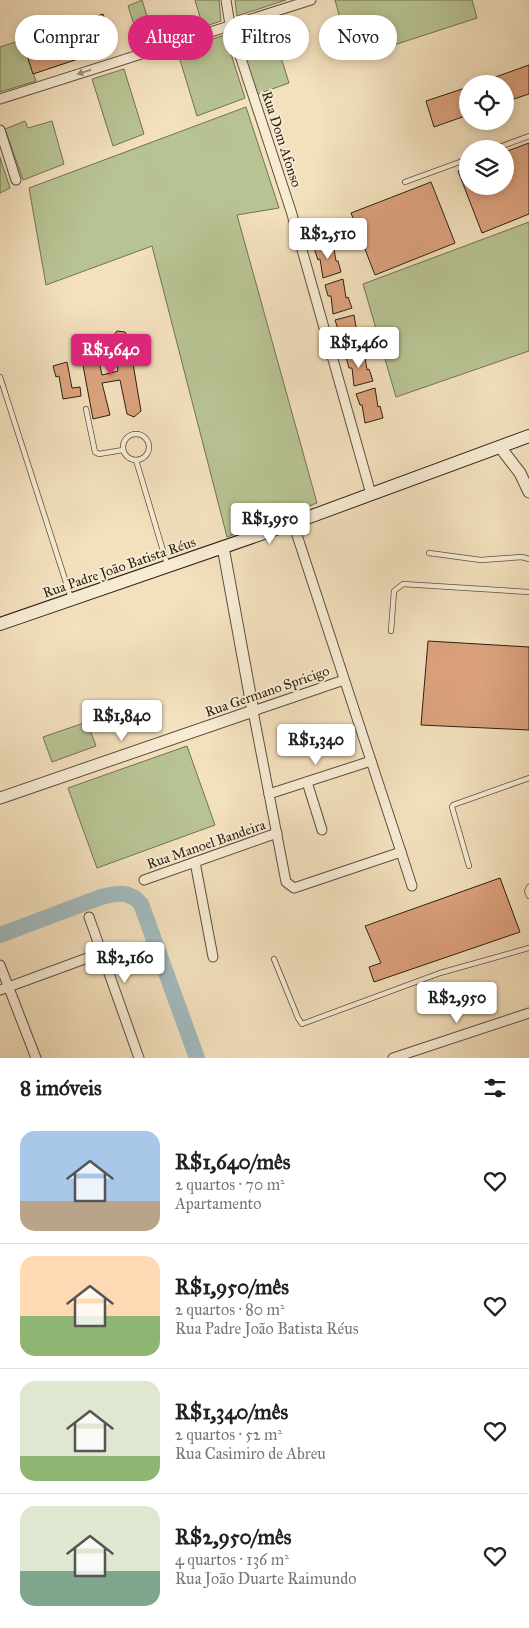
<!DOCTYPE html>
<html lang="pt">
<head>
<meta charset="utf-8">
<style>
  :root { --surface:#fff; --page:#f6f6f6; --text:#222; --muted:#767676; --line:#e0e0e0; --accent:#db2777 }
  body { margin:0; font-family:"IM FELL Great Primer",serif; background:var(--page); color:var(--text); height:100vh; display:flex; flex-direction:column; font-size:19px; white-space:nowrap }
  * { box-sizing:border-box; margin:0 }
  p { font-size:16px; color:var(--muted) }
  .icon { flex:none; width:28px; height:28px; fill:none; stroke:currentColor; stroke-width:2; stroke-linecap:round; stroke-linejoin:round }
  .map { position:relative; height:1058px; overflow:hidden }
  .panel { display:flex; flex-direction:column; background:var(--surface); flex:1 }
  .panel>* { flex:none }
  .top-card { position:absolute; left:15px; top:15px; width:500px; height:45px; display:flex; gap:10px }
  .fabs { position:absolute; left:459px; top:75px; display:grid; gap:10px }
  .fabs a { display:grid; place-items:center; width:55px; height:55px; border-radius:50%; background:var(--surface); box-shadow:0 2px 8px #0003; font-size:25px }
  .price { position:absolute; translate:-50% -42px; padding:0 11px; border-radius:5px; background:#fff; color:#222; font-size:16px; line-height:32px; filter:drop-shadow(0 1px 2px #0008) }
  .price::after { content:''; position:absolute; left:50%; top:30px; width:15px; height:11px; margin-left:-8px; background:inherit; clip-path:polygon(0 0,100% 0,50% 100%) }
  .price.current { background:var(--accent); color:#fff }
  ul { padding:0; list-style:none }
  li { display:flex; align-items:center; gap:15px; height:125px; padding:0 20px }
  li+li { border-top:1px solid var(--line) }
  li span { display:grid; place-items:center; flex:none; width:140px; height:100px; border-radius:15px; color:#555 }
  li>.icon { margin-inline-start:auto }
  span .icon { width:60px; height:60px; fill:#fffc; stroke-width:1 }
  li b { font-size:21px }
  h2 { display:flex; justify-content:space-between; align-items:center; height:60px; padding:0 20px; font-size:21px }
  .chip { padding:0 18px; border-radius:22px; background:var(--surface); box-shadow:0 2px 8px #0003; font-size:18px; line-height:45px }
  .chip.current { background:var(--accent); color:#fff }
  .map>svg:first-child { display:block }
</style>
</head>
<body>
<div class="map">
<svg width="529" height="1058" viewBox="0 0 529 1058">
  <rect width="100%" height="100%" fill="#f3e0bd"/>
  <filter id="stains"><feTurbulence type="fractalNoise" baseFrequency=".004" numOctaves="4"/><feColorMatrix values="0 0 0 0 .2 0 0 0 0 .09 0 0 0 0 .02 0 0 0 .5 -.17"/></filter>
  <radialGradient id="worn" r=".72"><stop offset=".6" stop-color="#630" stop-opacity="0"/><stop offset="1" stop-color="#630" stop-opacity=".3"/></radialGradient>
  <g fill="#b8c393" stroke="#727253">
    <path d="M142,0L155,42L141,47L128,6Z"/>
    <path d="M195,0H219L221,21L203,27Z"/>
    <path d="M235,0H286L237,16Z"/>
    <path d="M335,0H472L477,18L351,59Z"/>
    <path d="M269,19L289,83L258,94L255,92L237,35L238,29Z"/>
    <path d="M225,35L245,98L197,116L177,50Z"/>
    <path d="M22,40L36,81L0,92V47Z"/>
    <path d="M124,69L144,134L113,146L92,79Z"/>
    <path d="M246,107L279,208L237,215L317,503L227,537L152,246L46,285L29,188Z"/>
    <path d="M25,121L28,128L52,121L64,164L23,180L5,129Z"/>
    <path d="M0,157L10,188L0,193Z"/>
    <path d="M529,222V351L396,397L363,284Z"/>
    <path d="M87,722L96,746L52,762L43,737Z"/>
    <path d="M187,746L215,825L97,868L68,788Z"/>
  </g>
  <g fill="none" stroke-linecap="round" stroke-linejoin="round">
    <path stroke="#a2babd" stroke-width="16" d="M0,935L101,897C117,893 129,890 141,904L197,1058"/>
  </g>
  <g fill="#dca27d" stroke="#2b2013">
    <path d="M103,14L114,47L33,74L22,40Z"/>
    <path d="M529,65V94L505,102V84H476Z"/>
    <path d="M468,87V115L434,127L426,101Z"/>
    <path d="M529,143V214L482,233L458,171L468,167V186H505V152Z"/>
    <path d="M431,182L455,243L375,275L351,213Z"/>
    <path d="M333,243L336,261H338L341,272L323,278L320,259L318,260L314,248Z"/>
    <path d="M343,279L346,298L348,297L352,308L333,314L331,296H328L325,285Z"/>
    <path d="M354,315L357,333H359L362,344L344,350L341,331L339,332L335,320Z"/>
    <path d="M117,331L125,332L129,340L141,411L134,417L127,414L120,380L102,383L110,415L93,419L79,344L95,341L102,375L118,371L112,337Z"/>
    <path d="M364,351L367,370L369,369L373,381L354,386L352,368H349L346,357Z"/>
    <path d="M67,362L72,388L80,387L81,396L63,399L59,376L56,377L53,366Z"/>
    <path d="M375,388L378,407L380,406L383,418L365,423L362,405H360L356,394Z"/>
    <path d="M428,641L529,647V730L421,725Z"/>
    <path d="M500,878L520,932L374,982L369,967L381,963L365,926Z"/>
  </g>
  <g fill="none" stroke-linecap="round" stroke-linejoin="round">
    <defs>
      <g id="service">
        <path d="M494,149L529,136"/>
        <path d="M405,182L468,159"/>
        <path d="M0,377L71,598"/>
        <path d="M86,409L95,452L99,454L123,450"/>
        <circle cx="136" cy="447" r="13"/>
        <path d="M136,460L167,564"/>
        <path d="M429,553L481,560L522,557L529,559"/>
        <path d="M391,631L394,591L403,584L529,592"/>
        <path d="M469,866L452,807L453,805L529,778"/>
        <path d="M529,887L527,891L529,896"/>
        <path d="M274,959L298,1018L302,1024L440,973L529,948"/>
      </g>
      <g id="minor">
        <path d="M226,0L230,25L291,211L371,494"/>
        <path d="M0,99L311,0"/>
        <path d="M0,130L16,180"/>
        <path d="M293,523L401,852L294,888L286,882L253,711L344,680"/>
        <path d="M307,782L322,830"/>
        <path d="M269,794L371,761"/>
        <path d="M401,852L412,886"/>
        <path d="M195,862L213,957"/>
        <path d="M144,880L277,833"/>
        <path d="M89,917L139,1058"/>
        <path d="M0,965L36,1058"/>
        <path d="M0,990L101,953"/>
        <path d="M393,1058L529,1013"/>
      </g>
      <g id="tertiary">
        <path d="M500,447L520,473L529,492"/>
        <path d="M0,798L253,711L223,547"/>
      </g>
      <path id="secondary" d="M0,624L293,523L529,436"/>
    </defs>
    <use href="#service" stroke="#5d503e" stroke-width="6"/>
    <use href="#minor" stroke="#5d503e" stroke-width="11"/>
    <use href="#tertiary" stroke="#5d503e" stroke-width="13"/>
    <use href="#secondary" stroke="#2b2013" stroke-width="14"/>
    <use href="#service" stroke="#f7ebd4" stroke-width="4.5"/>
    <use href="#minor" stroke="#f7ebd4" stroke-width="9"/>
    <use href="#tertiary" stroke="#f7ebd4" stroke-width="11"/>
    <use href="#secondary" stroke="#f7ebd4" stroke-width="12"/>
  </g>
  <defs><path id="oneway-solid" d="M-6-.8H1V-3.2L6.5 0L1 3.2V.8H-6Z" transform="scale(1.25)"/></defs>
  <use fill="#9b907d" href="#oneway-solid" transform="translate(84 72) rotate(162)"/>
  <g text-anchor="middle" stroke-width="4" stroke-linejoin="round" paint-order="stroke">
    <g font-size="14" fill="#2b2013" stroke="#f7ebd4">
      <text transform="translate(282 139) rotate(72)" y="5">Rua Dom Afonso</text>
      <text transform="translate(119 567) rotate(-19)" y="5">Rua Padre João Batista Réus</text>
      <text transform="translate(267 691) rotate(-19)" y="5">Rua Germano Spricigo</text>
      <text transform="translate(206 844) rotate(-19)" y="5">Rua Manoel Bandeira</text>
    </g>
  </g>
  <rect width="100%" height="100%" filter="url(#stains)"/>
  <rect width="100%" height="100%" fill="url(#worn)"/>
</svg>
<div class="fabs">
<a><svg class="icon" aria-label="locate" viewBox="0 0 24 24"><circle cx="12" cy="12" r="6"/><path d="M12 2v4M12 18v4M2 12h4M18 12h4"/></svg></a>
<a><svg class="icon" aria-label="layers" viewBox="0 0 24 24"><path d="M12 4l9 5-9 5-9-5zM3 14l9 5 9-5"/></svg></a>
</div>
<b class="price" style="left:328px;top:260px">R$2,510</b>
<b class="price" style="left:359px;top:369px">R$1,460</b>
<b class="price current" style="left:111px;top:376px">R$1,640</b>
<b class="price" style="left:270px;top:545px">R$1,950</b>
<b class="price" style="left:122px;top:742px">R$1,840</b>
<b class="price" style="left:316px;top:766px">R$1,340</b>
<b class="price" style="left:125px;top:984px">R$2,160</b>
<b class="price" style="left:457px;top:1024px">R$2,950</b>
<div class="top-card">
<a class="chip">Comprar</a>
<a class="chip current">Alugar</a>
<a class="chip">Filtros</a>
<a class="chip">Novo</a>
</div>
</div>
<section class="panel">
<h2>8 imóveis<svg class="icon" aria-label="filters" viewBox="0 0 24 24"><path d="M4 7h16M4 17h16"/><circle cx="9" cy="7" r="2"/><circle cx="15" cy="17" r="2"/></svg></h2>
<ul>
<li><span style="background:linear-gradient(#a9c7e8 70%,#b9a48a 0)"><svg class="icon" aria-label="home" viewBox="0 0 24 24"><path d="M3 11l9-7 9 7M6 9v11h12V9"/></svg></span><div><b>R$1,640/mês</b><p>2 quartos · 70 m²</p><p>Apartamento</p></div><svg class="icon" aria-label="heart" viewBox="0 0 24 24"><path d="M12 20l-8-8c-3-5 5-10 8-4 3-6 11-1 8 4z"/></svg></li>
<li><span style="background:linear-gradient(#ffd9b3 60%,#8fb573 0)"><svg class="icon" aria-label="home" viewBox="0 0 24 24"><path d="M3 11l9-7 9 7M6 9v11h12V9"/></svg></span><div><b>R$1,950/mês</b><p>2 quartos · 80 m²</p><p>Rua Padre João Batista Réus</p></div><svg class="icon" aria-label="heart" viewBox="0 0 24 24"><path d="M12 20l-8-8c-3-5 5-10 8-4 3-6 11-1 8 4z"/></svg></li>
<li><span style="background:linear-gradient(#dfe7d0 75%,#8fb573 0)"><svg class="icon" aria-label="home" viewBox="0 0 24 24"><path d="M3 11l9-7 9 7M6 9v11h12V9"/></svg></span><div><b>R$1,340/mês</b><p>2 quartos · 52 m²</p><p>Rua Casimiro de Abreu</p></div><svg class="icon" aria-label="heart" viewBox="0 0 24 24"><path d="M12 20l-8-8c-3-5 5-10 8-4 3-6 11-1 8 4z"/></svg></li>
<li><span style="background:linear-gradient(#dfe7d0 65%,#7fa58c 0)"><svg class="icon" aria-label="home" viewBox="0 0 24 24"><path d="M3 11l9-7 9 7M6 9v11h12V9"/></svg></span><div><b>R$2,950/mês</b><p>4 quartos · 136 m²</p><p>Rua João Duarte Raimundo</p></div><svg class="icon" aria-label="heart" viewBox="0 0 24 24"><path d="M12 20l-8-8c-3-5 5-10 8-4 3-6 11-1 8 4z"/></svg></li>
</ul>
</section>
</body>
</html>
